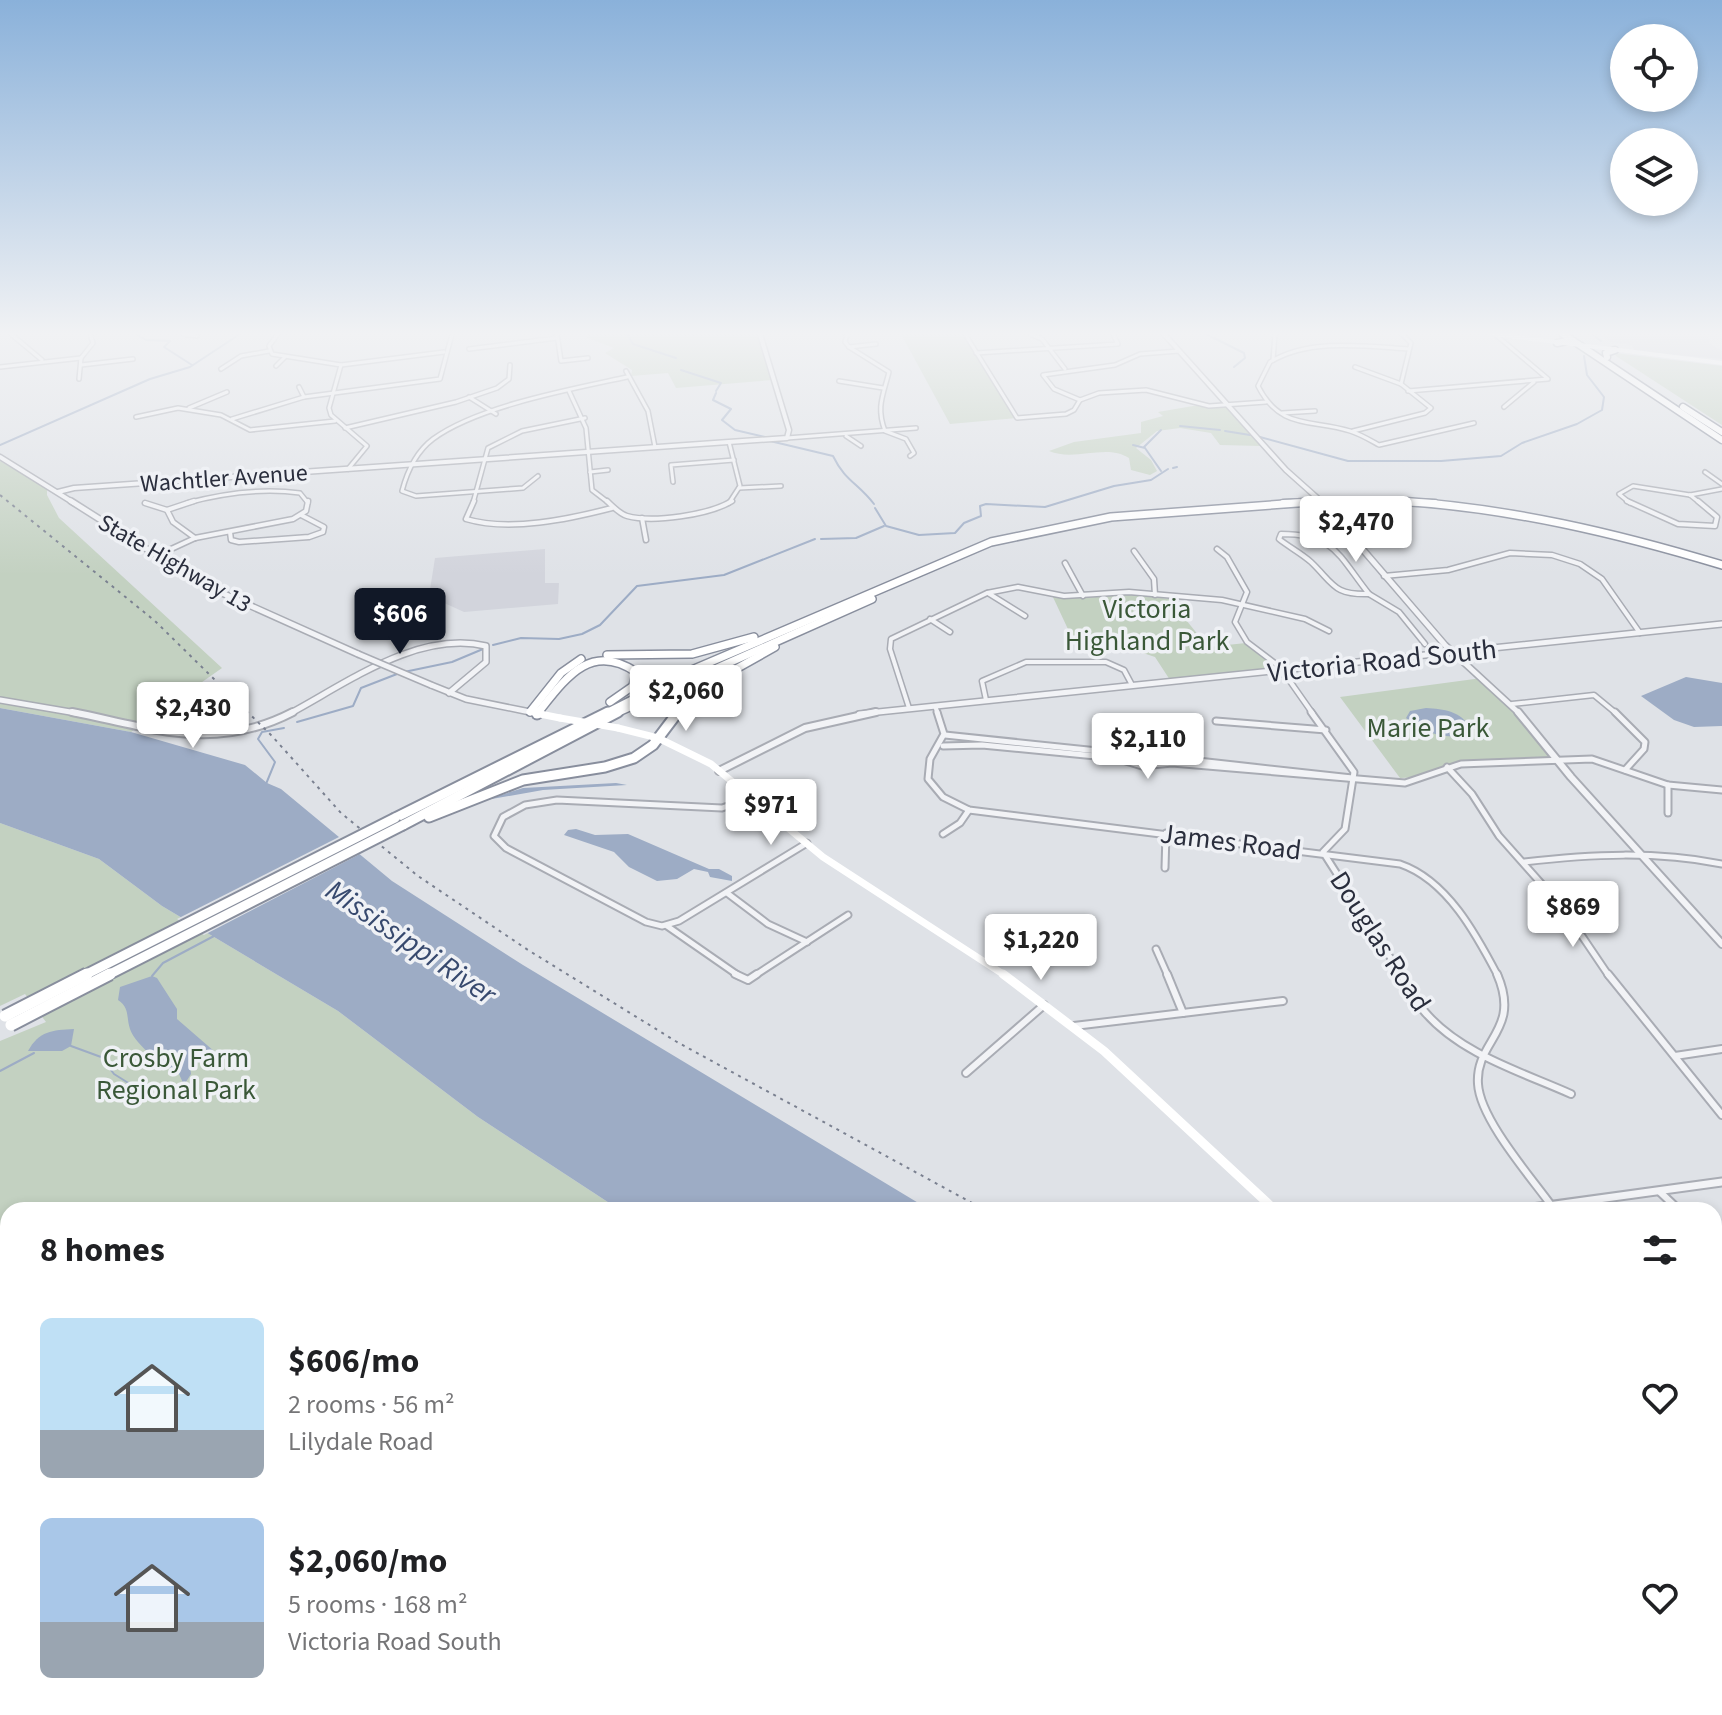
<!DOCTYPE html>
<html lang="en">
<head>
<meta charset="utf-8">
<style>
  :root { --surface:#fff; --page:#f6f6f6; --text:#202124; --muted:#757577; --accent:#111827 }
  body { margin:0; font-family:"Source Sans 3",sans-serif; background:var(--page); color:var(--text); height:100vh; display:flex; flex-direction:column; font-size:30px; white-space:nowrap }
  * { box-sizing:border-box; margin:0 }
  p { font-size:26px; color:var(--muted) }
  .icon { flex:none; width:44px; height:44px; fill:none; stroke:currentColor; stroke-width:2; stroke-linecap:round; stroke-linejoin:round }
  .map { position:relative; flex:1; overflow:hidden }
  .sheet { position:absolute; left:0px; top:1202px; width:1722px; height:514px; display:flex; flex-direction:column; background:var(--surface); border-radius:24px 24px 0 0; box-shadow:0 4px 12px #0003 }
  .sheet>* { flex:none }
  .fabs { position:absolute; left:1610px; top:24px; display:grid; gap:16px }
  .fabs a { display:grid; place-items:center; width:88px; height:88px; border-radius:50%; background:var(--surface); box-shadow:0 4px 12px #0003; font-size:40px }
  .price { position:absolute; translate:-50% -68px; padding:0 18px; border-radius:8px; background:#fff; color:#222; font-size:26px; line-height:52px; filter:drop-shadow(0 2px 4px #0008) }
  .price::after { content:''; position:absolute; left:50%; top:48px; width:24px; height:18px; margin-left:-12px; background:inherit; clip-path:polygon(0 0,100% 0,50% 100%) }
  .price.selected { background:var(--accent); color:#fff }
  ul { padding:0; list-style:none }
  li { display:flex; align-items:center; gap:24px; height:200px; padding:0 40px }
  li span { display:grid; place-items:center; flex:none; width:224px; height:160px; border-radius:12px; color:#555 }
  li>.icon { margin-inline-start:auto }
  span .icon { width:96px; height:96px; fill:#fffc; stroke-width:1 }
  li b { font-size:34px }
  h2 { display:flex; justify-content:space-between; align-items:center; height:96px; padding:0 40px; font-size:34px }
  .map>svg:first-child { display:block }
</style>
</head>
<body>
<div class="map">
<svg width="1722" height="1715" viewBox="0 0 1722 1715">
  <rect width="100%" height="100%" fill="#dfe2e7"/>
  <g fill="#d2d4dc">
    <path d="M1601,334H1708L1709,343L1722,351V359L1634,351L1632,345L1611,342Z"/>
    <path d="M545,549V583H559L558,604L464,612L429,596L435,558Z"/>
  </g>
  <g fill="#c3d1c1">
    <path d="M588,334H758L772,380L676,388L668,373L631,376L632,370L605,353L614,348L585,337Z"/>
    <path d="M901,334H963L1017,418L950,424Z"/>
    <path d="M1615,353L1722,366V425L1616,356Z"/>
    <path d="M1193,406H1226L1262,446L1220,445L1211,433L1180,428L1157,431L1136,448L1151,460L1157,471L1150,475L1131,470L1129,458C1106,443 1075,462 1049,451L1074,442L1141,433V422L1163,416L1158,412Z"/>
    <path d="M0,461L47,488V495L59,518L222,668L131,732L0,708Z"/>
    <path d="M1134,594L1169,599L1208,647L1246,643L1274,664L1270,668L1170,680L1155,657L1110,642H1074L1052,595L1083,598Z"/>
    <path d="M1482,678L1538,738L1551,760L1452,763L1423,777L1400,778L1340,697Z"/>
    <path d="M0,823L99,859L162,906L338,1011L478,1117L620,1210H8V1708H1115L1121,1715H0V1041L46,1022L25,994L0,1006Z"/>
    <path d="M1714,1493L1722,1498V1715H1370L1367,1708H1714Z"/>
  </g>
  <g fill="#9dacc5">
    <path d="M1686,677L1722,683V726L1694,727L1674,720L1641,696Z"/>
    <path d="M0,708L131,732L245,765L267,783L281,789L392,881L523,965L930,1210H620L478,1117L338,1011L162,906L99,859L0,823Z"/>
    <path d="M1426,708C1444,709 1461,711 1470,728C1451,746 1423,731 1406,718L1410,711Z"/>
    <path d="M616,783L627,785L543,790L486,800L523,788Z"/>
    <path d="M576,829L595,835L628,834L709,869H719L732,876V881L710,877L708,872L694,869L677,879L657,881L629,867L614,852L564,835L568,830Z"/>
    <path d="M152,976L157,978L177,1009V1019L215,1052L190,1066L191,1074L184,1085L179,1074C165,1067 135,1045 130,1029C126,1017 130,1008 118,1000L120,987Z"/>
    <path d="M74,1029L71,1046L62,1051H28C39,1031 52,1030 74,1029Z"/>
    <path d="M0,1476L8,1478V1708H460L465,1715H0Z"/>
    <path d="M1714,1631L1722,1635V1715H1529L1516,1708H1714Z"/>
    <path d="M1115,1708H1367L1370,1715H1121Z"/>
  </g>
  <path fill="#dfe2e7" d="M343,835L364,852L204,935L177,919Z"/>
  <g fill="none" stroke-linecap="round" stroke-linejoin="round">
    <g stroke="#9dacc5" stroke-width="2">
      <path d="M136,334L146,340L170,341L164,347L192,365"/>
      <path d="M627,334L633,344L676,358"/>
      <path d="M1206,334L1244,353L1245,358L1234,367"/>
      <path d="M1592,334L1601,341"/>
      <path d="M681,370L721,383L716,391"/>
      <path d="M716,393L713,400L731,409L722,420L735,430L765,437"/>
      <path d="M1180,426L1220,430"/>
      <path d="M1225,431L1250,435"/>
      <path d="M1260,437L1348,461H1441L1501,456L1522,443L1577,424L1602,410L1604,397L1587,375L1584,356"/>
      <path d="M770,441L833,456C845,481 858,483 874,504"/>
      <path d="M0,445L150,379L190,367L240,334"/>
      <path d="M1133,445L1145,448L1161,471"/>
      <path d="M1144,447L1161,430"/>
      <path d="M1173,468L1177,467"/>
      <path d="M875,508L886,526L919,535L955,533L964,523L981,516L980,506L986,504L1045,507L1114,486L1151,480L1168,469"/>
      <path d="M821,539L856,538L884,526"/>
      <path d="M493,645L521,638L559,639L582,634L600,625L637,586L724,575L815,539"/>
      <path d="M404,672L452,662L483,649"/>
      <path d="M1276,675L1281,677"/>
      <path d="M297,722L353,706L361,688L397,674"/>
      <path d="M266,784L275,762L258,739L262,732L284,728"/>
      <path d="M152,976L163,963L214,936"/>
      <path d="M71,1046L101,1057L114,1074L138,1089L170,1090L184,1083"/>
      <path d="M0,1071L34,1053"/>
    </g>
    <defs>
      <g id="minor-far3">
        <path d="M11,334L42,360"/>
        <path d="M184,334L197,336"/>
        <path d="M278,334L269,346L272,354L341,365L444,352"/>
        <path d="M557,334L561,361L588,358"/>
        <path d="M847,334L845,342L849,347L889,372C883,396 876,407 885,431L906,439L914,453L910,456"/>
        <path d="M965,334L1017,418L1066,414L1074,410L1080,400L1099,393L1146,390L1209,406L1266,402"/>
        <path d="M1030,334L1042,339L1065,369"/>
        <path d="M849,347L876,344"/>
        <path d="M469,349L557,338"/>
        <path d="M1409,349C1364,346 1310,338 1270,362L1258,386C1280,430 1311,419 1350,431C1360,434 1370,440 1379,445L1474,423"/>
        <path d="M976,353L1118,344L1113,334"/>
        <path d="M1273,360L1275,334"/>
        <path d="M81,365L133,359"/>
        <path d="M341,365L329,408L331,415L367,446L348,469"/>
        <path d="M276,366L285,357"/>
        <path d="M0,367L81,358"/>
        <path d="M1355,367L1401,384"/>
        <path d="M221,369L241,356L269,351"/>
        <path d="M626,371L648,411L655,447"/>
        <path d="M79,379L81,358L93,343L90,334"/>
        <path d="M839,381L883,388"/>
        <path d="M299,387L304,397"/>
        <path d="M569,391L586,428L592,490L609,503"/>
        <path d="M1408,391L1548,379L1496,335"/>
        <path d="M469,397L496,414"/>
        <path d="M1080,400L1054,389L1043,375L1115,365L1140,354L1179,351"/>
        <path d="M1504,407L1534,382"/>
        <path d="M189,408L227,392"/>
        <path d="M1282,413L1315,411"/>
        <path d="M136,417L178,408L221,415L250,430L335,421"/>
        <path d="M232,419L304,397L440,379L452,334"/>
        <path d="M345,428L456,402L497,388L509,379L510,365"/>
        <path d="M1353,431L1425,413L1431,408L1401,384L1411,343L1402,334"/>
        <path d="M846,436L861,446"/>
        <path d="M787,438L916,428"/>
        <path d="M590,472L608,470"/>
        <path d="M1705,472L1722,484"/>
        <path d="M538,476L523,488L416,496L402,491C407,472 417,451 433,439C478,406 572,389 627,377"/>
        <path d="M673,482L671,465L734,460"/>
        <path d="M739,488L781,486"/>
        <path d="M1690,495L1700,503"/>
        <path d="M1690,495L1722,489"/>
        <path d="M187,503C224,493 261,488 300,493L308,503"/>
        <path d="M473,503L488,448L522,431L585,418"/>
        <path d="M729,503L740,486L729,442"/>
        <path d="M1630,503L1619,494L1633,486L1690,495"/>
      </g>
      <g id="minor-far2">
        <path d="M194,501L167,510L173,522L195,538"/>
        <path d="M474,501L466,519C510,532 569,519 612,508"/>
        <path d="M607,501C612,506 620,514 627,516C653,523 709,515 732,501"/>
        <path d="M1627,501L1678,524L1715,526L1717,517L1698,501"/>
        <path d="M145,503L167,510"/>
        <path d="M642,518L646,540"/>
        <path d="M230,532L231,540L239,542L309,537L323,532L324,527L301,515"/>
        <path d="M1281,534C1335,534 1338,555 1369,594C1333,595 1334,584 1311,562C1301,553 1289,547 1279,539Z"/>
        <path d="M195,538L293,519L306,511L308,501"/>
        <path d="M1217,549L1227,557L1247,592L1235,622L1247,642L1280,667L1313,714"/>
        <path d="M1134,551L1154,579L1155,595"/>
        <path d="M156,556L195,538"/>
        <path d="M1065,563L1083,596"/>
        <path d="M1384,576L1448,570L1510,553L1552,555L1580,564L1602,579L1640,633"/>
        <path d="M988,593L1025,616"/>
        <path d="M1369,594L1399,612L1425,644"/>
        <path d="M930,619L950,632"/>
        <path d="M986,700L982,681L1026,662H1106L1124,670L1132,685"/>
        <path d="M1512,704L1594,695L1617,714"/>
        <path d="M935,706L938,714"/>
        <path d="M909,708L890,649L891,639L987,593L1018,587L1064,596L1129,592L1222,600L1305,619L1329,631"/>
      </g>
      <g id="minor-far1">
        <path d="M937,712L944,734L930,759L928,779L943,797L969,810L1400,864C1447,880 1476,934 1498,976"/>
        <path d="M1311,712L1354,772L1345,829L1323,852L1402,976"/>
        <path d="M1615,712L1645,742L1644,749L1625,770"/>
        <path d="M1216,721L1326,730"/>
        <path d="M945,735L1117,753L1148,750L1171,758L1352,778"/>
        <path d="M943,746L982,745L1116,758L1142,766L1172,763L1405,783L1461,764L1592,759L1668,785L1722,790"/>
        <path d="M1447,767L1472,794L1499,836L1563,908L1609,976"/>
        <path d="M1668,785V813"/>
        <path d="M751,798L722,808L557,800L525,805L503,817L494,836L506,848L646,922L662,926L679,921L807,843"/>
        <path d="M943,834L960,823L969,810"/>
        <path d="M1524,862C1591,854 1656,851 1722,864"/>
        <path d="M1165,868L1166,833"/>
        <path d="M727,893L768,924L807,942"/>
        <path d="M667,926L739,976"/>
        <path d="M1156,949L1168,976"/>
        <path d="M754,976L848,915"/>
      </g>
      <g id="minor">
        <path d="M735,974L748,980L757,974"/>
        <path d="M1167,974L1183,1013"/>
        <path d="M1401,974C1408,986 1415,1000 1424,1011C1460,1054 1522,1072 1571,1094"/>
        <path d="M1497,974C1522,1031 1475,1040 1478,1084C1480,1119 1530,1176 1551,1205"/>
        <path d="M1608,974L1722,1115"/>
        <path d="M1074,1026L1283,1001"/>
        <path d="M1675,1056L1722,1049"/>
        <path d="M966,1073L1044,1005"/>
        <path d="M1660,1192L1679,1210"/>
        <path d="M1714,1241L1722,1249"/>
      </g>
      <g id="tertiary-far3">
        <path d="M1164,334L1286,470L1323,503"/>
        <path d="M0,457L74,503"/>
        <path d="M58,492L74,488L787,438L789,430L760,334"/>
      </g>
      <g id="tertiary-far2">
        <path d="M71,501L202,584L358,654"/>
        <path d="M1321,501L1445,645L1520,714"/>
        <path d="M431,685L466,699L530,712"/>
        <path d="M0,700L82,714"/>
        <path d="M289,714C347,683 418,630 486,646V662L449,693"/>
        <path d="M859,714L1722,624"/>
      </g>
      <g id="tertiary-far1">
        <path d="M72,712C153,728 214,753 293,712"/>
        <path d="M1518,712L1571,777L1722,944"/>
        <path d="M719,771L805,728L876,712"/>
      </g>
      <path id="tertiary" d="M1518,1210L1722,1182"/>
      <g id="trunk">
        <path d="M1563,334L1722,440"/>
        <path d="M1557,343L1567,341L1568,337"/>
        <path d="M1607,357L1606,353L1615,350"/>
        <path d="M1683,407L1722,432"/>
      </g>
      <g id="motorway-far2">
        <path d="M1336,501L1435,503"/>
        <path d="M1283,503L1311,502"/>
      </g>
      <g id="motorway-far1">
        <path d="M1399,501C1510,508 1616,533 1722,565"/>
        <path d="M607,655L692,654L754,637"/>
        <path d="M530,712L561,673L581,659"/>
        <path d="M537,714C565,679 590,641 636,672L633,686L610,702"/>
        <path d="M604,714L687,672L991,542L1111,517L1311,502"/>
        <path d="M614,714L872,599"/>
        <path d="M676,714L702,688L775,647"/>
      </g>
      <g id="motorway">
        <path d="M537,714L539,712"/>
        <path d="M429,817L523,780L605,767L634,758L653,745L678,712"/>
        <path d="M395,818L608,712"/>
        <path d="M403,825L618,712"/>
      </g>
    </defs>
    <use href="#minor-far3" stroke="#a9acb4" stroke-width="6"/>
    <use href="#minor-far2" stroke="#a9acb4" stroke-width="7"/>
    <use href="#minor-far1" stroke="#a9acb4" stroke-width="9"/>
    <use href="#minor" stroke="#a9acb4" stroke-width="10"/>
    <use href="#tertiary-far3" stroke="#a9acb4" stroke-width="7"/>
    <use href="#tertiary-far2" stroke="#a9acb4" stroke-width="8"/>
    <use href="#tertiary-far1" stroke="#a9acb4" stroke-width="10"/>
    <use href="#tertiary" stroke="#a9acb4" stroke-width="11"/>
    <use href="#trunk" stroke="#888e9d" stroke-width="9"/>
    <use href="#motorway-far2" stroke="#888e9d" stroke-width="9"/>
    <use href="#motorway-far1" stroke="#888e9d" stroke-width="10"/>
    <use href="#motorway" stroke="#888e9d" stroke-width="13"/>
    <use href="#minor-far3" stroke="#f2f3f6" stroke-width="3"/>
    <use href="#minor-far2" stroke="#f2f3f6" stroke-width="4"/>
    <use href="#minor-far1" stroke="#f2f3f6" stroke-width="5"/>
    <use href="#minor" stroke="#f2f3f6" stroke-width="6"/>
    <use href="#tertiary-far3" stroke="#f2f3f6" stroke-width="4"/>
    <use href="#tertiary-far2" stroke="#f2f3f6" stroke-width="5"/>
    <use href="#tertiary-far1" stroke="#f2f3f6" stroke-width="6"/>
    <use href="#tertiary" stroke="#f2f3f6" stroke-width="7"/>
    <path stroke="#fff" stroke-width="4" d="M1492,334L1722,363"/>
    <g stroke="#fff" stroke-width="7">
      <path d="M535,713L560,718"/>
      <path d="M618,728L658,738L711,764L823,857L1006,976"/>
    </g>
    <path stroke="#fff" stroke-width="9" d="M1003,974L1104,1051L1275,1210"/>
    <path stroke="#fff" stroke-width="11" d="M1714,1506L1722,1510"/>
    <use href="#trunk" stroke="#fff" stroke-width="6"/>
    <use href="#motorway-far2" stroke="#fff" stroke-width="6"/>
    <use href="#motorway-far1" stroke="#fff" stroke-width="7"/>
    <use href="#motorway" stroke="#fff" stroke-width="9"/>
    <path stroke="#7a8090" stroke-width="2" stroke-dasharray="3 5" stroke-linecap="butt" d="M0,495L155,621L272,736L341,813L418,876L528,950L677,1042L985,1210"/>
    <path stroke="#7a8090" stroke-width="3" stroke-dasharray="6 12" stroke-linecap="butt" d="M1714,1599L1722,1603"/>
    <defs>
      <path id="tertiary-bridge" d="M358,654L431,685"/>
      <path id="motorway-bridge-far3" d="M1311,502L1336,501"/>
      <path id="motorway-bridge-far2" d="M1311,502L1325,501"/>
      <g id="motorway-bridge-far1">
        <path d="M83,976L395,818"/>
        <path d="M106,976L403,825"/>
      </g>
      <g id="motorway-bridge">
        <path d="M5,1016L87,974"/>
        <path d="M11,1025L110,974"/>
      </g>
    </defs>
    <use href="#tertiary-bridge" stroke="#a9acb4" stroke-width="8" stroke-linecap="butt"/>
    <use href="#motorway-bridge-far3" stroke="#888e9d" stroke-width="9" stroke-linecap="butt"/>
    <use href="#motorway-bridge-far2" stroke="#888e9d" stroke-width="10" stroke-linecap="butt"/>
    <use href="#motorway-bridge-far1" stroke="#888e9d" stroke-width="13" stroke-linecap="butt"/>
    <use href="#motorway-bridge" stroke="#888e9d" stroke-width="15" stroke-linecap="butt"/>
    <use href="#tertiary-bridge" stroke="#f2f3f6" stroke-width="5"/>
    <path stroke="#fff" stroke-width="7" d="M560,718L618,728"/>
    <use href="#motorway-bridge-far3" stroke="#fff" stroke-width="6"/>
    <use href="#motorway-bridge-far2" stroke="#fff" stroke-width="7"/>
    <use href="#motorway-bridge-far1" stroke="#fff" stroke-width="9"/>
    <use href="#motorway-bridge" stroke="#fff" stroke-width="11"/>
  </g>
  <linearGradient id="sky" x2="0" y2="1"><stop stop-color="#8ab1da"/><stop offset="0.58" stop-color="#f1f2f4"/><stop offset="1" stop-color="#f1f2f4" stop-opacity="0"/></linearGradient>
  <rect width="1722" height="575" fill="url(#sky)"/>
  <g text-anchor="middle" stroke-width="7" stroke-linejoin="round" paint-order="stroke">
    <g font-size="24" fill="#2a2e3d" stroke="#eff1f5">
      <text transform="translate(224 478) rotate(-4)" y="8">Wachtler Avenue</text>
      <text transform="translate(175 563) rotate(30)" y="8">State Highway 13</text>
    </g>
    <g font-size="28" fill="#3a5838" stroke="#eff1f5">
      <text x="1147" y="618">Victoria<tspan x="1147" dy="32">Highland Park</tspan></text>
      <text x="1428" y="737">Marie Park</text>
      <text x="176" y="1067">Crosby Farm<tspan x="176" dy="32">Regional Park</tspan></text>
    </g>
    <g font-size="28" fill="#2a2e3d" stroke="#eff1f5">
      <text transform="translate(1382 660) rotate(-6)" y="10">Victoria Road South</text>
      <text transform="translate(1231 841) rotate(7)" y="10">James Road</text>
      <text transform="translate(1381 941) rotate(57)" y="10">Douglas Road</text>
    </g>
    <g font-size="30" font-style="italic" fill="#37496e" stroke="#eff1f5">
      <text transform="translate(411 942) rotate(34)" y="10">Mississippi River</text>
    </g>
  </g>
</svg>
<div class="fabs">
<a><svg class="icon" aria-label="locate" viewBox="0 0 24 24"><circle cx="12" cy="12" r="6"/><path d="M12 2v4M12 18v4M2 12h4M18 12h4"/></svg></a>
<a><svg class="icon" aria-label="layers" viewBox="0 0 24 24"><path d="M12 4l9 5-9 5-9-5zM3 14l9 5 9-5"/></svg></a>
</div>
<b class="price" style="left:1356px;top:564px">$2,470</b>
<b class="price selected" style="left:400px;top:656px">$606</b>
<b class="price" style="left:686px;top:733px">$2,060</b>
<b class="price" style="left:193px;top:750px">$2,430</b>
<b class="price" style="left:1148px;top:781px">$2,110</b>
<b class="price" style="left:771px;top:847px">$971</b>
<b class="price" style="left:1573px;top:949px">$869</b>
<b class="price" style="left:1041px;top:982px">$1,220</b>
<section class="sheet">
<h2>8 homes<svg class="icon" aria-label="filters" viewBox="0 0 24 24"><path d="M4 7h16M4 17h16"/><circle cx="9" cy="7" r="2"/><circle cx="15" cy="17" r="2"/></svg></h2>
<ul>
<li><span style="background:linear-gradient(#bfe0f5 70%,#9aa5b1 0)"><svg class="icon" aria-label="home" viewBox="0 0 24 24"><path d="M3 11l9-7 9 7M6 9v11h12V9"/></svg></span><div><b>$606/mo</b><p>2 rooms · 56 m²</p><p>Lilydale Road</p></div><svg class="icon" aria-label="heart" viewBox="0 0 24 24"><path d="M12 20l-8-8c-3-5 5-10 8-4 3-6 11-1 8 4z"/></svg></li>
<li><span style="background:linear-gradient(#a9c7e8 65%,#9aa5b1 0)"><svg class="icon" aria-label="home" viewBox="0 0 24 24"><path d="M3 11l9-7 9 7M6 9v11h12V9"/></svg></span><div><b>$2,060/mo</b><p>5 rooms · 168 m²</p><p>Victoria Road South</p></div><svg class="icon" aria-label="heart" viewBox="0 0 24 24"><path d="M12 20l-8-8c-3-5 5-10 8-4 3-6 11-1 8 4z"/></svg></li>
</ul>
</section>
</div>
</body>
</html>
